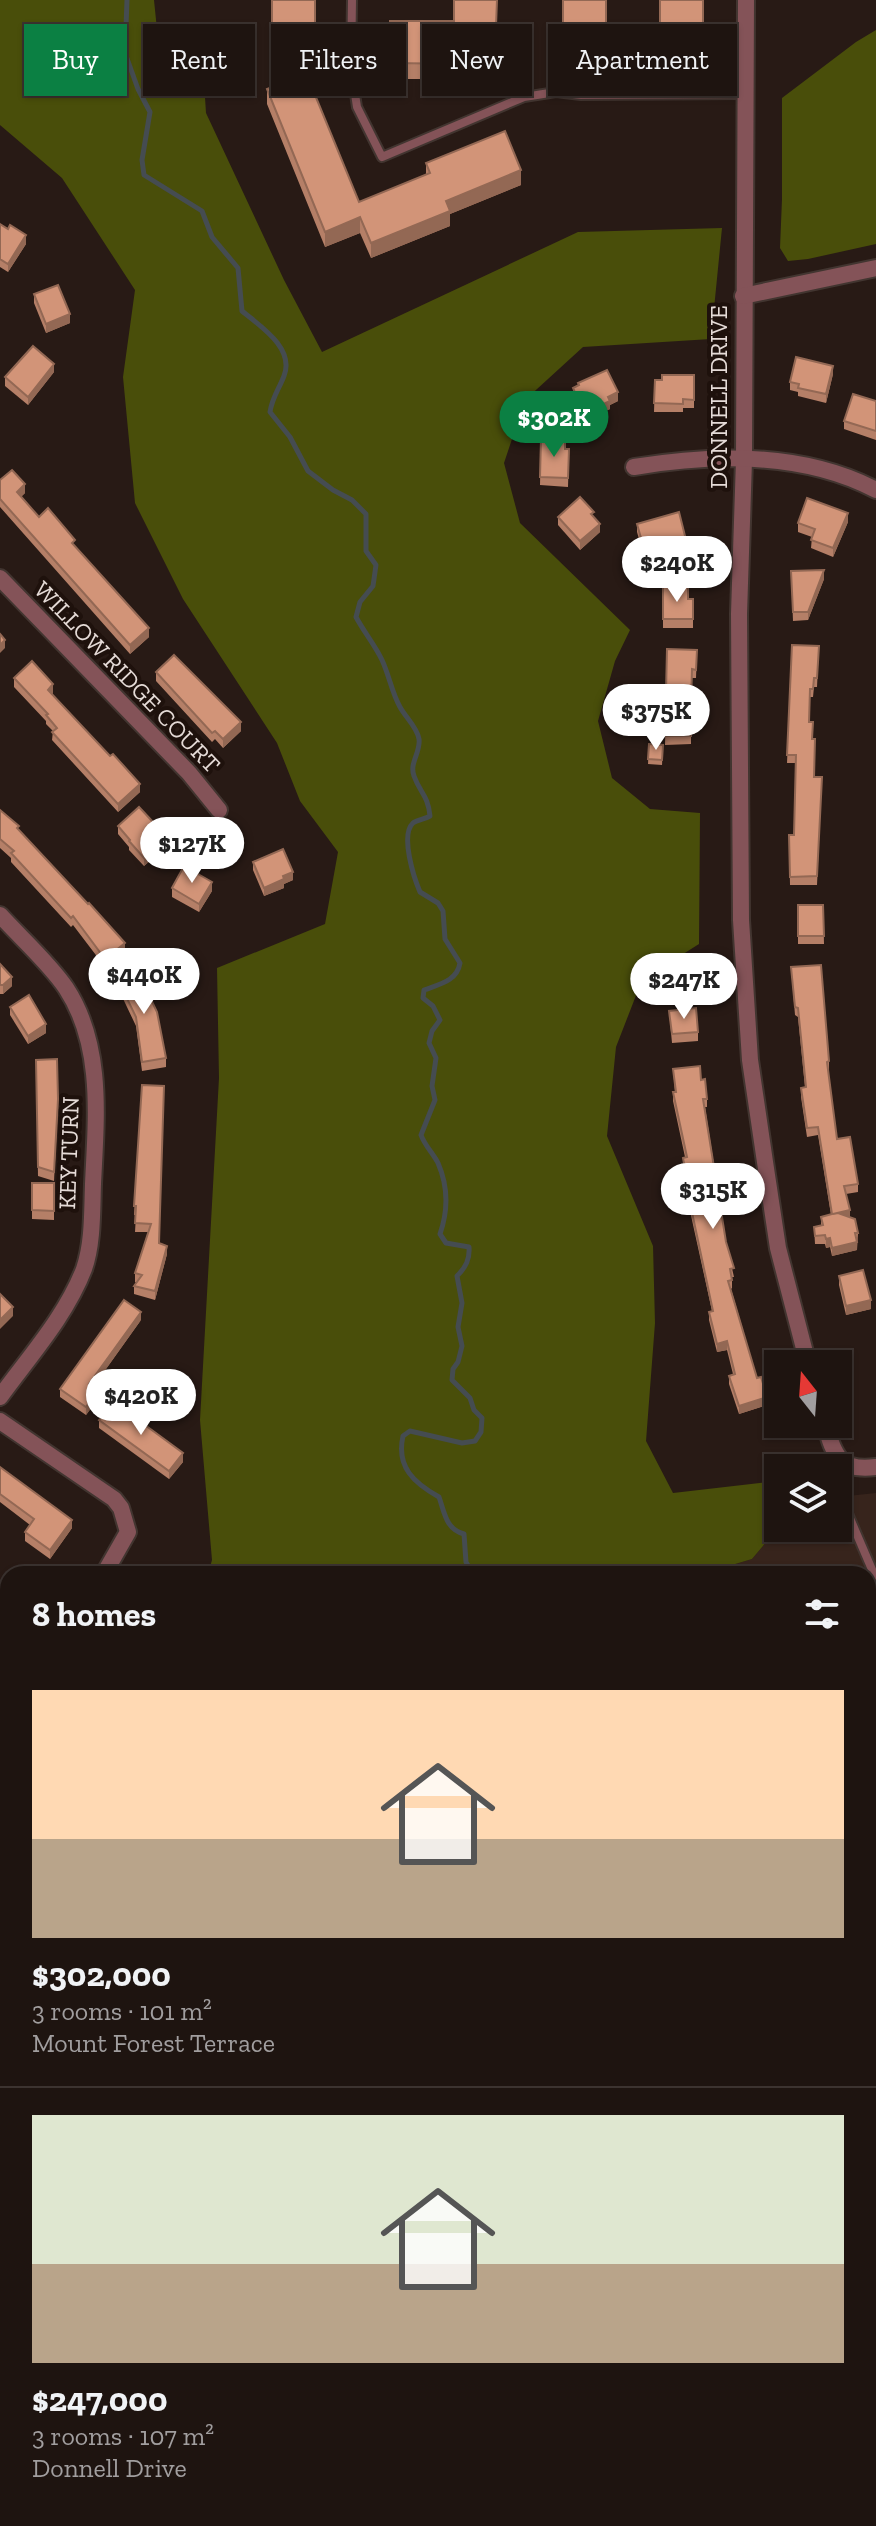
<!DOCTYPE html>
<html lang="en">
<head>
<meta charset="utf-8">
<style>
  :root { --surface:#1e1410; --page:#261d19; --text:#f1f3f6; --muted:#a19e9f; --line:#3c3330; --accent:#0b8043 }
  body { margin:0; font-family:"Zilla Slab",serif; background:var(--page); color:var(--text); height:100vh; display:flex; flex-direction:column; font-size:30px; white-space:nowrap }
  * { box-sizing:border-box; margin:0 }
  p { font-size:26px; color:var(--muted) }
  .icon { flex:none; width:44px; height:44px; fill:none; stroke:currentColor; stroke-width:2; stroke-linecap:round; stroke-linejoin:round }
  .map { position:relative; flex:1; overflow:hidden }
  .details { position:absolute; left:0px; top:1566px; width:876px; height:960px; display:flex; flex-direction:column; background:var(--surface); border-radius:24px 24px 0 0; box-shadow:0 2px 6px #0004,0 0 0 2px var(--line) }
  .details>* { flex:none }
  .top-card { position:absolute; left:24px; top:24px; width:828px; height:72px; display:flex; gap:16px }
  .needle { width:52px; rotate:343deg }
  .buttons { position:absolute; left:764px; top:1350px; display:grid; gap:16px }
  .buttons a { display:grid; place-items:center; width:88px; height:88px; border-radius:0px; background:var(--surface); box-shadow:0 2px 6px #0004,0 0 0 2px var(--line); font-size:40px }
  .price { position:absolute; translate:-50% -68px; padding:0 18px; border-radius:28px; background:#fff; color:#222; font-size:26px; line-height:52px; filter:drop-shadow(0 2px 4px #0008) }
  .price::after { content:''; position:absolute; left:50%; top:48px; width:24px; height:18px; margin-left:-12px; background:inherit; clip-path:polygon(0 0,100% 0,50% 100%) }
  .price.active { background:var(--accent); color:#fff }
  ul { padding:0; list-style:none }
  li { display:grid; align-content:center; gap:16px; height:424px; padding:0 32px }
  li+li { border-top:2px solid var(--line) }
  li span { display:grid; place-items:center; height:248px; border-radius:0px; color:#555 }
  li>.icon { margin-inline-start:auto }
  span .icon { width:144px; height:144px; fill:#fffc; stroke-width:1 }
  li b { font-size:34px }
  h2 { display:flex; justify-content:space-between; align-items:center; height:96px; padding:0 32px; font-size:34px }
  .tag { padding:0 28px; border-radius:0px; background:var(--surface); box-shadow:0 2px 6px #0004,0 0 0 2px var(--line); font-size:28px; line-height:72px }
  .tag.active { background:var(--accent); color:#fff }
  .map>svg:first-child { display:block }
</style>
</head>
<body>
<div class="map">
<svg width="876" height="2526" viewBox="0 0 876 2526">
  <rect width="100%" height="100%" fill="#281a15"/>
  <path fill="#37241c" d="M876,1493V2095L868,2094V1574H702L752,1559L778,1528H838V1497Z"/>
  <g fill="#494e0a">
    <path d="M0,0H154L161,69L204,82L206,113L284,280L322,352L578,232L722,228L711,339L583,347L525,400L504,463L520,523L630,630L615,661L598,721L612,778L650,809L700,813L699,944L642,980L616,1047L607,1136L653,1246L655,1323L646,1441L673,1493L778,1481V1528L752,1559L702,1574H208L212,1560L200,1420L219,1078L217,968L325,924L338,852L300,801L277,743L183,599L135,503L123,377L135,290L62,178L0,125Z"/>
    <path d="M876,30V244L808,259L788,261L780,248L782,199V98L856,42Z"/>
    <path d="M868,2094L876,2095V2230H868Z"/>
    <path d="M8,2117V2224L0,2225V2118Z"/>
    <path d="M868,2362H876V2526H0V2371H8V2518H868Z"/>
  </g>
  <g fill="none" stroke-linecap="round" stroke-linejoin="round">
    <g stroke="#454c51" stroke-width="5">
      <path d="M127,0L125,53L138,89L150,112L142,160L144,175L202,211L212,237L238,268L242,311C260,326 295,348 284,376C279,389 272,398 270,412L290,437L308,471L333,490L352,500L366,514V551L376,565L373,586L360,602L356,617C364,632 375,645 382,660C389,675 392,693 400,707C406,718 417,727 419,739C421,752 409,763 414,776C420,793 428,795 430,816C425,819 417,820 413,823C400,835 414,878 420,892L438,903L443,911L445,939L460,963C457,981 440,984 424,990L423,998L433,1006L440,1020L432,1031L429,1043L436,1058L432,1086L435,1100L421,1135C425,1146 433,1153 438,1163C448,1186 448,1211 440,1234L446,1243L469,1247C470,1259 466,1267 457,1276L462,1303L458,1327L462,1346L458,1362L453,1369L452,1380L470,1398L474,1410L482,1418L481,1432L475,1441L462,1443L410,1431L403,1436C396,1467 414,1483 439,1497C445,1514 446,1529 464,1534L466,1562L473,1574"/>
      <path d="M0,2517L8,2516"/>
      <path d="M426,2518L468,2526"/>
      <path d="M813,2526L842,2519H876"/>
    </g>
    <defs>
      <g id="service">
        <path d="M352,0L351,68L357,107L382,157L524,97L556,92L581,95L745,94"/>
        <path d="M840,1462V1495L876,1579"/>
      </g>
      <g id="minor">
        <path d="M746,0L744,460L739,614L741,920L750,1060L765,1162L778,1248L808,1364"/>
        <path d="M743,296L876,268"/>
        <path d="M634,467C712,454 804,452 876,490"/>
        <path d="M0,578L189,773L219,810"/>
        <path d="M0,915C20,937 50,964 66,988C104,1046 96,1119 93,1184C92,1212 93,1243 84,1269C66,1316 29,1357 0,1397"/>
        <path d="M0,1421L114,1499L121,1508L128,1532L104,1574"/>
        <path d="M825,1424C834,1456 840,1472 876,1467"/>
        <path d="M1,1654L8,1652"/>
        <path d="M0,1953L8,1947"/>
      </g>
      <g id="trunk">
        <path d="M0,2249H8"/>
        <path d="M868,2260H876"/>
        <path d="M868,2337L876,2338"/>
        <path d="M0,2347H8"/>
      </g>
    </defs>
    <use href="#service" stroke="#423530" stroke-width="12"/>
    <use href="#minor" stroke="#423530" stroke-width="20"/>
    <use href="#trunk" stroke="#423530" stroke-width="26"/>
    <use href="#service" stroke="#845358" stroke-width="8"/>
    <use href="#minor" stroke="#845358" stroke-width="16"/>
    <use href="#trunk" stroke="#f29aa3" stroke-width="22"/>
  </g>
  <g fill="#b57f67">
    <rect x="272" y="0" width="43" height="64"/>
    <path d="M497,0L496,41H469L468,79H390V21H454Z"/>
    <rect x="563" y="0" width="43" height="52"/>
    <rect x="660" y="0" width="43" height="54"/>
    <path d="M267,89L359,202L426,175V163L521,185L450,214V226L371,258L360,233L325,247L267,104Z"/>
    <path d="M0,224L26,244L8,272L0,267Z"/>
    <path d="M34,294L70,323L46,333L34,303Z"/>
    <path d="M54,372L28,405L5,386V377Z"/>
    <path d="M833,374L826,403L798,396V392L790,390V382Z"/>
    <path d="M694,375V408H683V412H654L655,380Z"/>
    <path d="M578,383L618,401L610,405V409L584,421L573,396V388L578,385Z"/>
    <path d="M876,401V440L844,429V421Z"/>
    <path d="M541,439L569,449L568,487L540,485Z"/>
    <path d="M0,480L25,493L21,497L39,517L75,546L149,637L130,654L0,507Z"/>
    <path d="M558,517H594L600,532L580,550L558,525Z"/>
    <path d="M848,522L833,557L811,548L812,537L798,532V523Z"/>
    <path d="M637,524L686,548L653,555L652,551L643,554L637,532Z"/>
    <path d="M791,571L824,579L808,620L793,621Z"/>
    <path d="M663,587L688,599H693V628H663Z"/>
    <path d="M792,645L819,646L817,687H814L813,697H810V722L813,739L814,777H822L817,885H790L789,835H794L796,763H787Z"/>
    <path d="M667,649L697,650L696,678H692L691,705H695V734H691V744L665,745Z"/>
    <path d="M156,672L241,731L223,748L215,739L212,742L156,681Z"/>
    <path d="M14,678L53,693L52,694L140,792L118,812L52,740L53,731L46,724V721L14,687Z"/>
    <path d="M649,744L663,745L662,765L648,764Z"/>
    <path d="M0,810L125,952L105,967L73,925L71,927L11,862V858L0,848Z"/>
    <path d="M118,826L167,846L144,866L129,850V847L118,834Z"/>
    <path d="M253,862L293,880L284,884V888L264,896L253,870Z"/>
    <path d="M172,888L212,891L199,912L172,897Z"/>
    <path d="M798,905H823L824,944H798Z"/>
    <path d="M0,964L12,986L3,994H0Z"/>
    <path d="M791,967L829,1061V1070H828L837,1139L858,1184V1192L846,1194L850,1217L858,1233L857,1250L832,1256L830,1247L826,1248L825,1244H815L814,1227L821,1225V1217L831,1215L818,1135L807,1137L801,1097V1088L805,1087L798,1017L795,1015Z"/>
    <path d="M117,978L166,1058V1067L142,1071L136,1026L117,986Z"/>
    <path d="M10,1007L46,1033L28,1044L10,1015Z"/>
    <path d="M669,1011L698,1032V1041L672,1043Z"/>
    <path d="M36,1060L58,1107L54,1181L38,1176Z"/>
    <path d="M673,1069L701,1080L707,1099V1107H705L726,1242L734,1277H732V1288L731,1289L757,1378L767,1405L739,1414L729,1384V1376L733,1374L727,1350L717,1352L709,1320V1312L712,1311L690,1211V1203L683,1166V1158L685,1157L673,1101V1092H675Z"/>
    <path d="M142,1085L159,1243L167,1254L155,1300L134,1294V1286L136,1282H135V1273L148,1232H135L136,1215H134Z"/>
    <path d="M32,1183H54V1220L32,1219Z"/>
    <path d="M839,1276L871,1309L846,1315L839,1285Z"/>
    <path d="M141,1320L93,1387L98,1399L86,1415L60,1397V1389Z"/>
    <path d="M99,1420L183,1462L169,1479L99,1428Z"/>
    <path d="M0,1467L72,1528L50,1559L25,1541V1532L30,1525L0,1502Z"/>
    <path d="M0,1694L7,1695L6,1725H0Z"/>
    <path d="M8,1989V2022L0,2006V1993Z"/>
  </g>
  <g fill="#936854">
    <path d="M521,170V185L450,214V226L371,258V243L446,201Z"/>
    <path d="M360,217V233L325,247V232Z"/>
    <path d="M26,235V244L8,272V264Z"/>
    <path d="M70,314V323L46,333V324Z"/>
    <path d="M54,364V372L28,405V397Z"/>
    <path d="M833,366V374L826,403V394Z"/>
    <path d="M618,392V401L610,405V409L584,421V413L608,397Z"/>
    <path d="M25,484V493L17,500V492Z"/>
    <path d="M848,513V522L833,557V548Z"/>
    <path d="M600,524V532L580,550V541Z"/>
    <path d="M686,540V548L653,555V546Z"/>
    <path d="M652,543V551L643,554V545Z"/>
    <path d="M824,570V579L808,620V612Z"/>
    <path d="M149,628V637L130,654V645Z"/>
    <path d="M5,640V648L0,653V645Z"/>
    <path d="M53,684V693L48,698V690Z"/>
    <path d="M241,722V731L223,748V739Z"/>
    <path d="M140,784V792L118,812V804Z"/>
    <path d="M167,837V846L144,866V858Z"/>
    <path d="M293,872V880L284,884V888L264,896V888L283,876Z"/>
    <path d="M212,882V891L199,912V904Z"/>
    <path d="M125,943V952L105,967V959Z"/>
    <path d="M12,977V986L3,994V985Z"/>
    <path d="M46,1024V1033L28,1044V1036Z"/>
    <path d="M850,1210V1219L833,1214Z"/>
    <path d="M830,1238V1247L826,1248V1239Z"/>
    <path d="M857,1242V1250L832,1256V1248Z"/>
    <path d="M167,1246V1254L155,1300V1291Z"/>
    <path d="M871,1300V1309L846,1315V1306Z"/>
    <path d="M13,1307V1316L0,1329V1320Z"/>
    <path d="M141,1312V1320L89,1393V1384Z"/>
    <path d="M727,1341V1350L717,1352V1344Z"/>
    <path d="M98,1390V1399L86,1415V1407Z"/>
    <path d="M767,1397V1405L739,1414V1406Z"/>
    <path d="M183,1453V1462L169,1479V1471Z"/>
    <path d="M72,1520V1528L50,1559V1550Z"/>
  </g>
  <g fill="#d29478" stroke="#936854" stroke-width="2">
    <rect x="272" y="0" width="43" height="47"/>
    <path d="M454,0H497L496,26H469L468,64L390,63V21H454Z"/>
    <rect x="563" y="0" width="43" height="37"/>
    <rect x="660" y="0" width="43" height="38"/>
    <path d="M306,73L359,202L430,173L426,163L505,131L521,170L446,201L450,211L371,243L360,217L325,232L267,89Z"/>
    <path d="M0,224L8,229L10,225L26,235L8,264L0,259Z"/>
    <path d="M58,285L70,314L46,324L34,294Z"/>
    <path d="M33,346L54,364L28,397L5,377Z"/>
    <path d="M796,357L833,366L826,394L798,388L799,384L790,382Z"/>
    <path d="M607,370L618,392L608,397L610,401L584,413L573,388L579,385L578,383Z"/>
    <path d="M662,375H694V400L683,399V404L654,403L655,380H662Z"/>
    <path d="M853,394L876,401V431L844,421Z"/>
    <path d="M541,439L565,440V449H569L568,478L540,477Z"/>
    <path d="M12,470L25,484L17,492L39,517L48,508L75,540L72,543L149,628L130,645L0,499V480Z"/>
    <path d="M580,497L594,512L591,514L600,524L580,541L558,517Z"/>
    <path d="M807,498L848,513L833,548L811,540L815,529L798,523Z"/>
    <path d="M679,512L686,540L653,546L652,543L643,545L637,524Z"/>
    <path d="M824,570L808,612H793L791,571Z"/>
    <path d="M663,587H688V599H693V619H663Z"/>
    <path d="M0,634L5,640L0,645Z"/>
    <path d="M792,645L819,646L817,678H814L813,689H810L809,722H813L812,739H815L814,777H822L817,876L790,877L789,835H794L796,755H787Z"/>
    <path d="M667,649L697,650L696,670L692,669L691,705H695V725H691V736H665Z"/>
    <path d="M174,655L241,722L223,739L215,731L212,733L156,672Z"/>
    <path d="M32,661L53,684L48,690L110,756L113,754L140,784L118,804L52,732L57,728L46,715L48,714L14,678Z"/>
    <path d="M649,744L663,745L662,760L648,759Z"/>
    <path d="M139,807L167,837L144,858L129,841L130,840L118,826Z"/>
    <path d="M0,810L19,826L17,828L88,904L89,903L125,943L105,959L73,916L71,918L11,853L14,851L0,839Z"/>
    <path d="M283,849L293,872L283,876L284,879L264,888L253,862Z"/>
    <path d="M184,866L212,882L199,904L172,888Z"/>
    <path d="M798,905H823L824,936H798Z"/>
    <path d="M0,964L12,977L3,985H0Z"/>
    <path d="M821,965L829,1061L827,1062L837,1139L850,1137L858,1184L844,1186L850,1210L833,1214L838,1213L855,1219L858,1233H855L857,1242L832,1248L830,1238L826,1239L825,1235L815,1236L814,1227L823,1225L821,1217L832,1214L818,1127L807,1128L801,1088L806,1087L798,1008L795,1007L791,967Z"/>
    <path d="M136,968L157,1012L166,1058L142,1062L136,1017L117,978Z"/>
    <path d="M29,995L46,1024L28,1036L10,1007Z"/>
    <path d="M696,1008L698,1032L672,1034L669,1011Z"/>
    <path d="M57,1059L58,1099L54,1172L38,1167L36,1060Z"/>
    <path d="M700,1066L701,1080L705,1079L707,1099H703L726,1242L734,1268L730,1269L732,1280L728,1281L757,1378L761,1377L767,1397L739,1406L729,1376L735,1374L727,1341L717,1344L709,1312L713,1311L690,1203H691L683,1158L687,1157L673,1092H676L673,1069Z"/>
    <path d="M142,1085L164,1086L159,1243L167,1246L155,1291L134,1286L142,1275L135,1273L151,1224L135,1223L136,1206H134Z"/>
    <path d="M32,1183H54V1211L32,1210Z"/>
    <path d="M863,1270L871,1300L846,1306L839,1276Z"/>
    <path d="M0,1294L13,1307L0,1320Z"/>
    <path d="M124,1300L141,1312L89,1384L98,1390L86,1407L60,1389Z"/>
    <path d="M115,1403L183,1453L169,1471L99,1420Z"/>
    <path d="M0,1467L72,1520L50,1550L25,1532L34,1519L0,1494Z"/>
    <path d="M0,1694L7,1695L6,1716H0Z"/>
    <path d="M8,1989V2013L0,1998V1993Z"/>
  </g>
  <g text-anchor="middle" stroke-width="8" stroke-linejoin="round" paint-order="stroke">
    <g font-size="24" fill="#e5dbd7" stroke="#1e110c">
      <text transform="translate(719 397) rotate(-90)" y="8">DONNELL DRIVE</text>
      <text transform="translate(127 677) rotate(46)" y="8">WILLOW RIDGE COURT</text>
      <text transform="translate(69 1153) rotate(-88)" y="8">KEY TURN</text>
    </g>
  </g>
</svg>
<div class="buttons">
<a><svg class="needle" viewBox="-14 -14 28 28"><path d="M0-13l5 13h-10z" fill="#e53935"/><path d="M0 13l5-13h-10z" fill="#a19e9f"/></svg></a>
<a><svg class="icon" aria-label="layers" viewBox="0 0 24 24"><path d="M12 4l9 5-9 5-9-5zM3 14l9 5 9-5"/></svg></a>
</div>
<b class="price active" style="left:554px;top:459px">$302K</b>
<b class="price" style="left:677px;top:604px">$240K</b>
<b class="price" style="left:656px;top:752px">$375K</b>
<b class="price" style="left:192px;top:885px">$127K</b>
<b class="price" style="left:144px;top:1016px">$440K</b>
<b class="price" style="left:684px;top:1021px">$247K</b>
<b class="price" style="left:713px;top:1231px">$315K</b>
<b class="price" style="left:141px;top:1437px">$420K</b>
<div class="top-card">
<a class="tag active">Buy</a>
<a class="tag">Rent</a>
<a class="tag">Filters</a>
<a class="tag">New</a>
<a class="tag">Apartment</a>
</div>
<section class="details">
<h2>8 homes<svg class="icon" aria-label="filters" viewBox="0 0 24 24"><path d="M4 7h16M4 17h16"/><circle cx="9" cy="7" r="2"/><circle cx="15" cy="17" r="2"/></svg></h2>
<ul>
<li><span style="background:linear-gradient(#ffd9b3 60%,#b9a48a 0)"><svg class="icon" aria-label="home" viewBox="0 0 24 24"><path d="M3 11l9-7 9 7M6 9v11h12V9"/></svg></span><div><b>$302,000</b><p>3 rooms · 101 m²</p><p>Mount Forest Terrace</p></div></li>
<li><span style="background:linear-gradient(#dfe7d0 60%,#b9a48a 0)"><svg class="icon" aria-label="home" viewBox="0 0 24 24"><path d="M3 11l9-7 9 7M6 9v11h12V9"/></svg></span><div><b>$247,000</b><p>3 rooms · 107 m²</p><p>Donnell Drive</p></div></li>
</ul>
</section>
</div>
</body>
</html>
